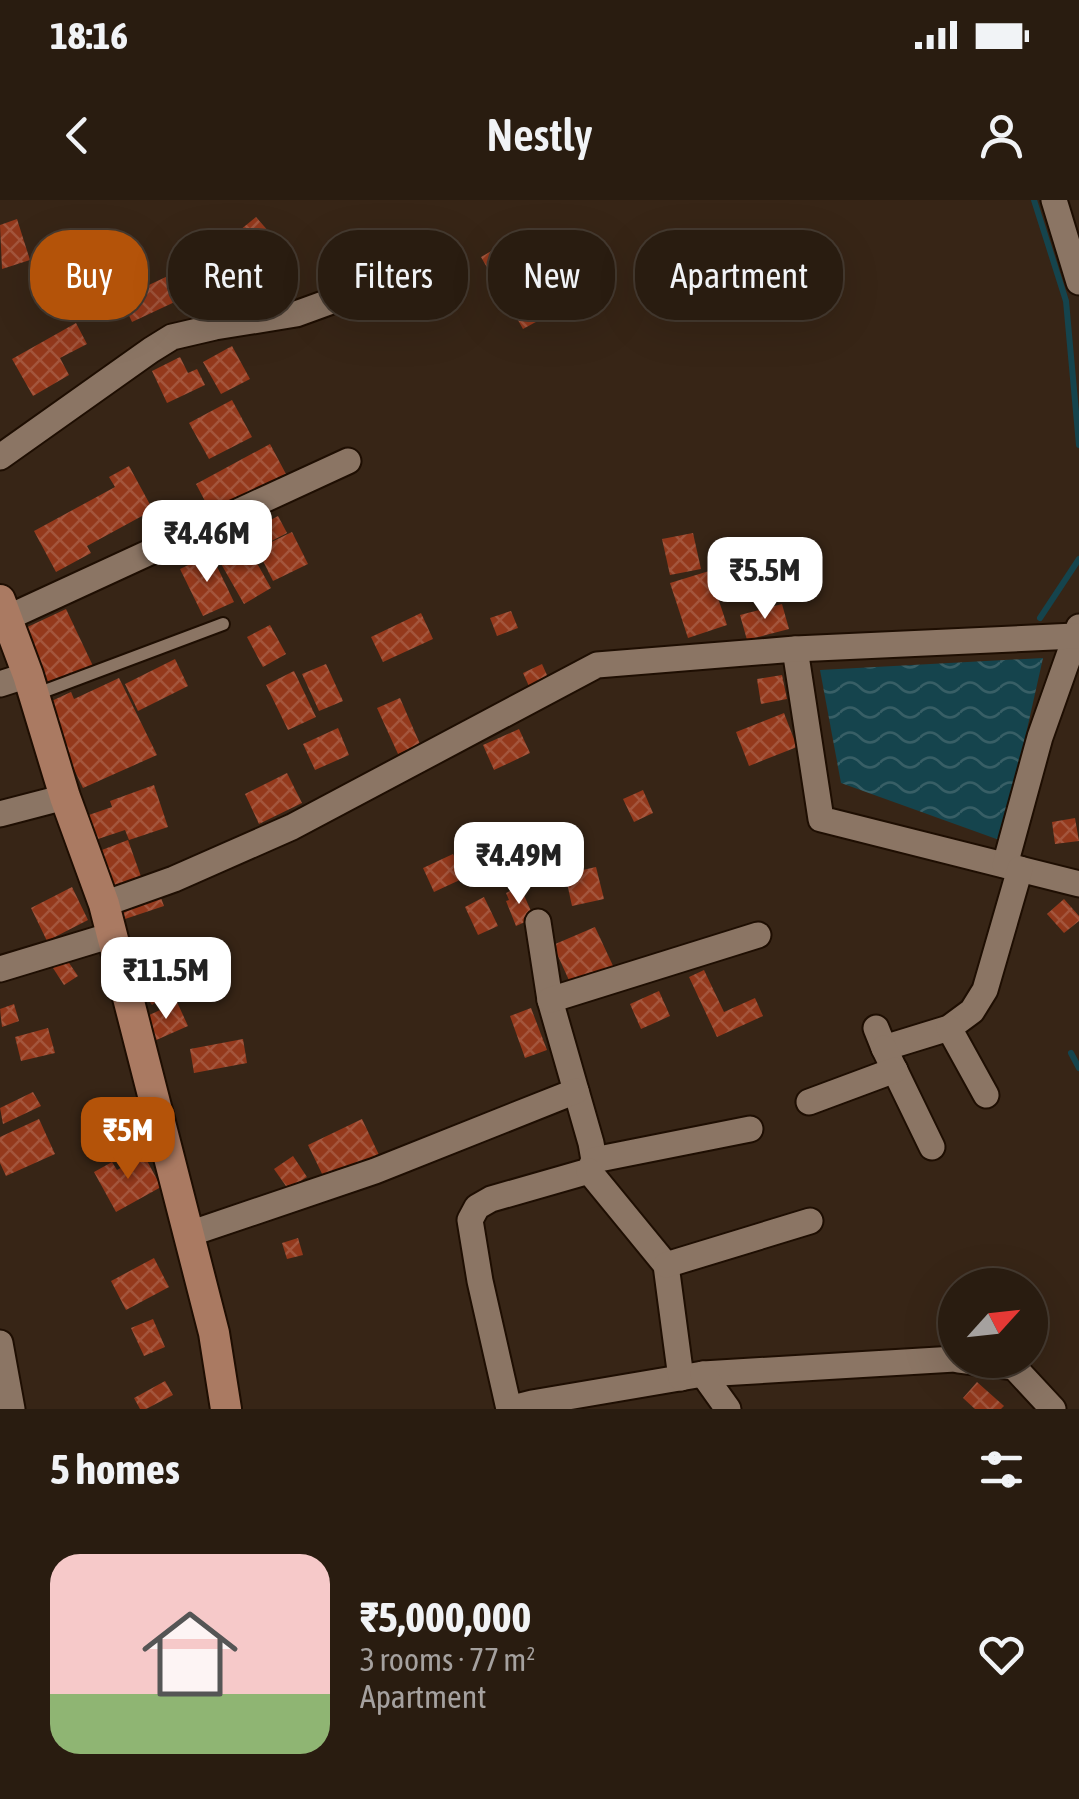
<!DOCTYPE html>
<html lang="en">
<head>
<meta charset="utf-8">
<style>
  :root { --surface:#291c10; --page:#35291e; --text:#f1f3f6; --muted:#a5a19f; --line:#453a30; --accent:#b45309 }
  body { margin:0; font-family:"Asap Condensed",sans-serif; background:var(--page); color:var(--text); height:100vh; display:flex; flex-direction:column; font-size:38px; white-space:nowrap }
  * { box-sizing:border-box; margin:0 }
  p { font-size:32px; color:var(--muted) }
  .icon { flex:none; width:55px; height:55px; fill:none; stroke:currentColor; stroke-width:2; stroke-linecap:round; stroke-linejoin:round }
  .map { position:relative; height:1209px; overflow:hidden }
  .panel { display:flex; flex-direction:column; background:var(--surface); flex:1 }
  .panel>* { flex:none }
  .banner { position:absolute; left:30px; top:30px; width:1020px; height:90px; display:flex; gap:20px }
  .needle { width:65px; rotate:63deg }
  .fabs { position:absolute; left:938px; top:1068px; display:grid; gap:20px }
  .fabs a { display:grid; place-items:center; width:110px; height:110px; border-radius:50%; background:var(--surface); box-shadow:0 10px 40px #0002,0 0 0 2px var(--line); font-size:50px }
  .price { position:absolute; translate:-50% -85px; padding:0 22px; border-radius:20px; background:#fff; color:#222; font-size:32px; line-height:65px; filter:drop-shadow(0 2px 5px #0008) }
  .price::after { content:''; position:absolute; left:50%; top:60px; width:30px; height:22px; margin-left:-15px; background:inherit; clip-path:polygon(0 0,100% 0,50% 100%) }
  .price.current { background:var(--accent); color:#fff }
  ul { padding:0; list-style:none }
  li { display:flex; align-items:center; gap:30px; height:250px; padding:0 50px }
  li+li { border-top:2px solid var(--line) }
  li span { display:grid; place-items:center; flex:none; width:280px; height:200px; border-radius:30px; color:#555 }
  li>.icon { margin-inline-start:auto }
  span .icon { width:120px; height:120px; fill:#fffc; stroke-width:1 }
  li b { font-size:42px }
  h2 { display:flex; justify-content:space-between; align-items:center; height:120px; padding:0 50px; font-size:42px }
  .chip { padding:0 35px; border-radius:40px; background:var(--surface); box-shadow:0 10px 40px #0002,0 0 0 2px var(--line); font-size:35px; line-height:90px }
  .chip.current { background:var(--accent); color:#fff }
  .status { display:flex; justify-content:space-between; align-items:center; height:70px; padding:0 50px; background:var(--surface); direction:ltr }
  .status svg { height:28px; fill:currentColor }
  header { display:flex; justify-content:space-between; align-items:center; height:130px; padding:0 50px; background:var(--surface); font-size:45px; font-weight:600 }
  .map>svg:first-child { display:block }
</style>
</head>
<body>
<div class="status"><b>18:16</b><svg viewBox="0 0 49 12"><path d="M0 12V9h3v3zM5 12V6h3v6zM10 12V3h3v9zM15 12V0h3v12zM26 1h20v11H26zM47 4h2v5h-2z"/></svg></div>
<header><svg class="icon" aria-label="back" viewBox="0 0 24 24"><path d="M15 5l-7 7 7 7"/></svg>Nestly<svg class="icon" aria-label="person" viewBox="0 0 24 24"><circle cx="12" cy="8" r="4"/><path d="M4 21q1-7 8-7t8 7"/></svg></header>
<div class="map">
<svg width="1079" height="1209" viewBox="0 0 1079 1209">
  <defs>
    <pattern id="water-waves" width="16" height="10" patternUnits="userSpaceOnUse" patternTransform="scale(2.5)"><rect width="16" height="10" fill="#15444d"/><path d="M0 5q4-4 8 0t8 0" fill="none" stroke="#385f66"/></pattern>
    <pattern id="building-cross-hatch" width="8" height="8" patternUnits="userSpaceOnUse" patternTransform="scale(2.5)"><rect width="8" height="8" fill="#94391c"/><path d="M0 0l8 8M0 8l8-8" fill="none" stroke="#a4563d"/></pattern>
  </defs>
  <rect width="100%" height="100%" fill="#372516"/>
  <path fill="url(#water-waves)" d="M1043,458L1002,641L841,583L820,470Z"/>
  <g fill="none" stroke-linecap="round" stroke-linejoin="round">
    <g stroke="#15444d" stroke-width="6">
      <path d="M1034,0L1066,101L1079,245"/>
      <path d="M1040,418L1079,359"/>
      <path d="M1071,853L1079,868"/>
    </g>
  </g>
  <g fill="url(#building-cross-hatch)">
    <path d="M256,17L269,32L247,50L234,35Z"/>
    <path d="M17,19L30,60L2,69L0,25Z"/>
    <path d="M516,37L531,63L496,83L481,57Z"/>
    <path d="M546,72L565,106L523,129L504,95Z"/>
    <path d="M168,76L179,100L132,122L121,98Z"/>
    <path d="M76,123L87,144L60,158L69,175L33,196L12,159Z"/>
    <path d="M232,146L250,179L221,194L203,162Z"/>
    <path d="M180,157L188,173L197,169L205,185L167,203L152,171Z"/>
    <path d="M232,200L252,237L209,259L189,223Z"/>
    <path d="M270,244L286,274L251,292L215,320L196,284Z"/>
    <path d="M129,266L153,310L87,346L91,353L56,372L34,331L115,287L109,277Z"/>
    <path d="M278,316L287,333L262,346L254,329Z"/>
    <path d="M242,331L249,343L246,344L271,388L244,404L212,348Z"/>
    <path d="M292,332L308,364L273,381L257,349Z"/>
    <path d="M693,333L701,369L670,375L662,339Z"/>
    <path d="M211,354L234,402L203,416L180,369Z"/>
    <path d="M709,371L727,425L688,438L670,383Z"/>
    <path d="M782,404L789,429L747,440L740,415Z"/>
    <path d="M66,409L93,466L48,487L21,430Z"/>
    <path d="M511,411L518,428L497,436L490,418Z"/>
    <path d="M421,413L433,439L383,462L371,437Z"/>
    <path d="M270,425L286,454L263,467L247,437Z"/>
    <path d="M175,459L188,486L138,511L125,484Z"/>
    <path d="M326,464L343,501L319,511L302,474Z"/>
    <path d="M542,464L551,484L532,493L523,473Z"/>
    <path d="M294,471L316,517L288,530L266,485Z"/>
    <path d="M782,475L787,499L761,504L757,479Z"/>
    <path d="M119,478L157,555L83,588L43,505L71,492L74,499Z"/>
    <path d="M400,498L420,544L398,554L377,508Z"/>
    <path d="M784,513L797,547L749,566L736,532Z"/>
    <path d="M338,528L349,555L315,570L303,544Z"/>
    <path d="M519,529L530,553L494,570L483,545Z"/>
    <path d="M287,573L302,603L259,624L245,594Z"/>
    <path d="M154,585L168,627L129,640L125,630L92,641L83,617L112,607L110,601Z"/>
    <path d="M643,590L653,613L634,622L623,599Z"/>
    <path d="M1075,618L1079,641L1055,644L1052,622Z"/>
    <path d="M128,640L144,685L110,697L94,653Z"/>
    <path d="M453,654L464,678L434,692L423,668Z"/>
    <path d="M596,667L604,699L572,706L565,674Z"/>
    <path d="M520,686L534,718L516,726L506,701L509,700L506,693Z"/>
    <path d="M72,687L88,720L47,741L31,708Z"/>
    <path d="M158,690L164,706L125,719L119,704Z"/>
    <path d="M484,697L498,726L478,735L465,707Z"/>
    <path d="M1064,699L1079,716V721L1064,733L1047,714Z"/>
    <path d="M595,727L614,768L572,787L553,745Z"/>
    <path d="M67,760L78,776L64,785L53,768Z"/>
    <path d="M156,767L172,791L152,805L135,780Z"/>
    <path d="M704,770L724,812L755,798L763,816L717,837L689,777Z"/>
    <path d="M659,791L670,816L641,829L630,804Z"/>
    <path d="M177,802L188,826L154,841L143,818Z"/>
    <path d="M14,804L19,821L2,827L0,809Z"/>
    <path d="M531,808L547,850L525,858L510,816Z"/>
    <path d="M48,828L55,853L21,861L15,837Z"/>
    <path d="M243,839L247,863L194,873L190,849Z"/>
    <path d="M33,892L41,906L3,924L0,908Z"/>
    <path d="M129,912L137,933L104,946L96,925Z"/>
    <path d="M39,919L55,954L6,976L0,963V937Z"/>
    <path d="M362,919L380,957L327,984L308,945Z"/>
    <path d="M144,955L161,987L116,1012L94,972L112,962L117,970Z"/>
    <path d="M293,956L307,977L288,989L274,969Z"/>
    <path d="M298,1038L303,1055L287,1059L282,1043Z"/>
    <path d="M154,1058L169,1087L126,1110L111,1081Z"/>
    <path d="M153,1119L165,1147L144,1156L131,1128Z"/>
    <path d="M165,1181L173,1195L146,1209H140L134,1198Z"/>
    <path d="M977,1182L1004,1206L1001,1209H975L963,1198Z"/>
  </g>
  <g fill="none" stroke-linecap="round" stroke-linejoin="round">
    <defs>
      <path id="lane" d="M34,495L223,424"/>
      <g id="street">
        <path d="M1054,0L1079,82"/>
        <path d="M0,257L151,150L172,137L215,127L296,114L340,98L370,80L379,57"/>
        <path d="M7,418L348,261"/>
        <path d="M795,449L821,619L1079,684"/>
        <path d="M0,484L28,475"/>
        <path d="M0,614L65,597"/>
        <path d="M1005,665L1040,537L1079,427"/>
        <path d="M104,704L174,679L292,627L597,465L795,449L1075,436"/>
        <path d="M538,722L550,800L591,943L594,960L589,971L491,999L477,1007L470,1020L480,1081L509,1209L532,1203L703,1174L955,1159"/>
        <path d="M0,769L112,735"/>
        <path d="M550,800L758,735"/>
        <path d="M876,828L884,848L949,828L972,811L985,790L1020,669"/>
        <path d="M949,828L986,895"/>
        <path d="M884,848L932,947"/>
        <path d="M809,902L895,870"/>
        <path d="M594,960L750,929"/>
        <path d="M589,971L666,1065L681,1178"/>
        <path d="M189,1034L375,971L576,891"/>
        <path d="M666,1065L810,1021"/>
        <path d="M0,1143L12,1209"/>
        <path d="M959,1160L1014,1167L1053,1209"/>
        <path d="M703,1174L728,1209"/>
      </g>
      <path id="secondary" d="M0,400L28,475L65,597L104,704L214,1133L226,1209"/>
    </defs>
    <use href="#lane" stroke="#1e0e02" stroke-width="16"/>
    <use href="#street" stroke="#1e0e02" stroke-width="29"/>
    <use href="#secondary" stroke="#1e0e02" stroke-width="34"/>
    <use href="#lane" stroke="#8b7564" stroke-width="12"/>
    <use href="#street" stroke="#8b7564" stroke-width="25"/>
    <use href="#secondary" stroke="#aa7a62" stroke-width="30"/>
  </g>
</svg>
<div class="fabs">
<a><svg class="needle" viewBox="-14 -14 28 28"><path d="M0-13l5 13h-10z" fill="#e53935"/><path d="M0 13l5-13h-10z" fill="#a5a19f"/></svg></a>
</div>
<b class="price" style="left:207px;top:385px">₹4.46M</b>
<b class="price" style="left:765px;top:422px">₹5.5M</b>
<b class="price" style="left:519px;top:707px">₹4.49M</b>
<b class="price" style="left:166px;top:822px">₹11.5M</b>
<b class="price current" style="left:128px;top:982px">₹5M</b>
<div class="banner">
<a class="chip current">Buy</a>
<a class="chip">Rent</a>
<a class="chip">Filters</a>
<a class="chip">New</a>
<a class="chip">Apartment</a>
</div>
</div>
<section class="panel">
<h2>5 homes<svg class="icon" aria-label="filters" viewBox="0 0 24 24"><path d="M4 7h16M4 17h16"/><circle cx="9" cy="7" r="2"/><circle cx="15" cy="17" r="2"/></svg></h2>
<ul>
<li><span style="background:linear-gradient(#f6c9c9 70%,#8fb573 0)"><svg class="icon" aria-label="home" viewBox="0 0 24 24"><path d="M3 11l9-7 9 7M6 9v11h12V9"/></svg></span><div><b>₹5,000,000</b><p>3 rooms · 77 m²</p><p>Apartment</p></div><svg class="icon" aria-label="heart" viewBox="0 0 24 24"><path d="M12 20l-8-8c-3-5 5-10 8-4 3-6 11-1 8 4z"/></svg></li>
</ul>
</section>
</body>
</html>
